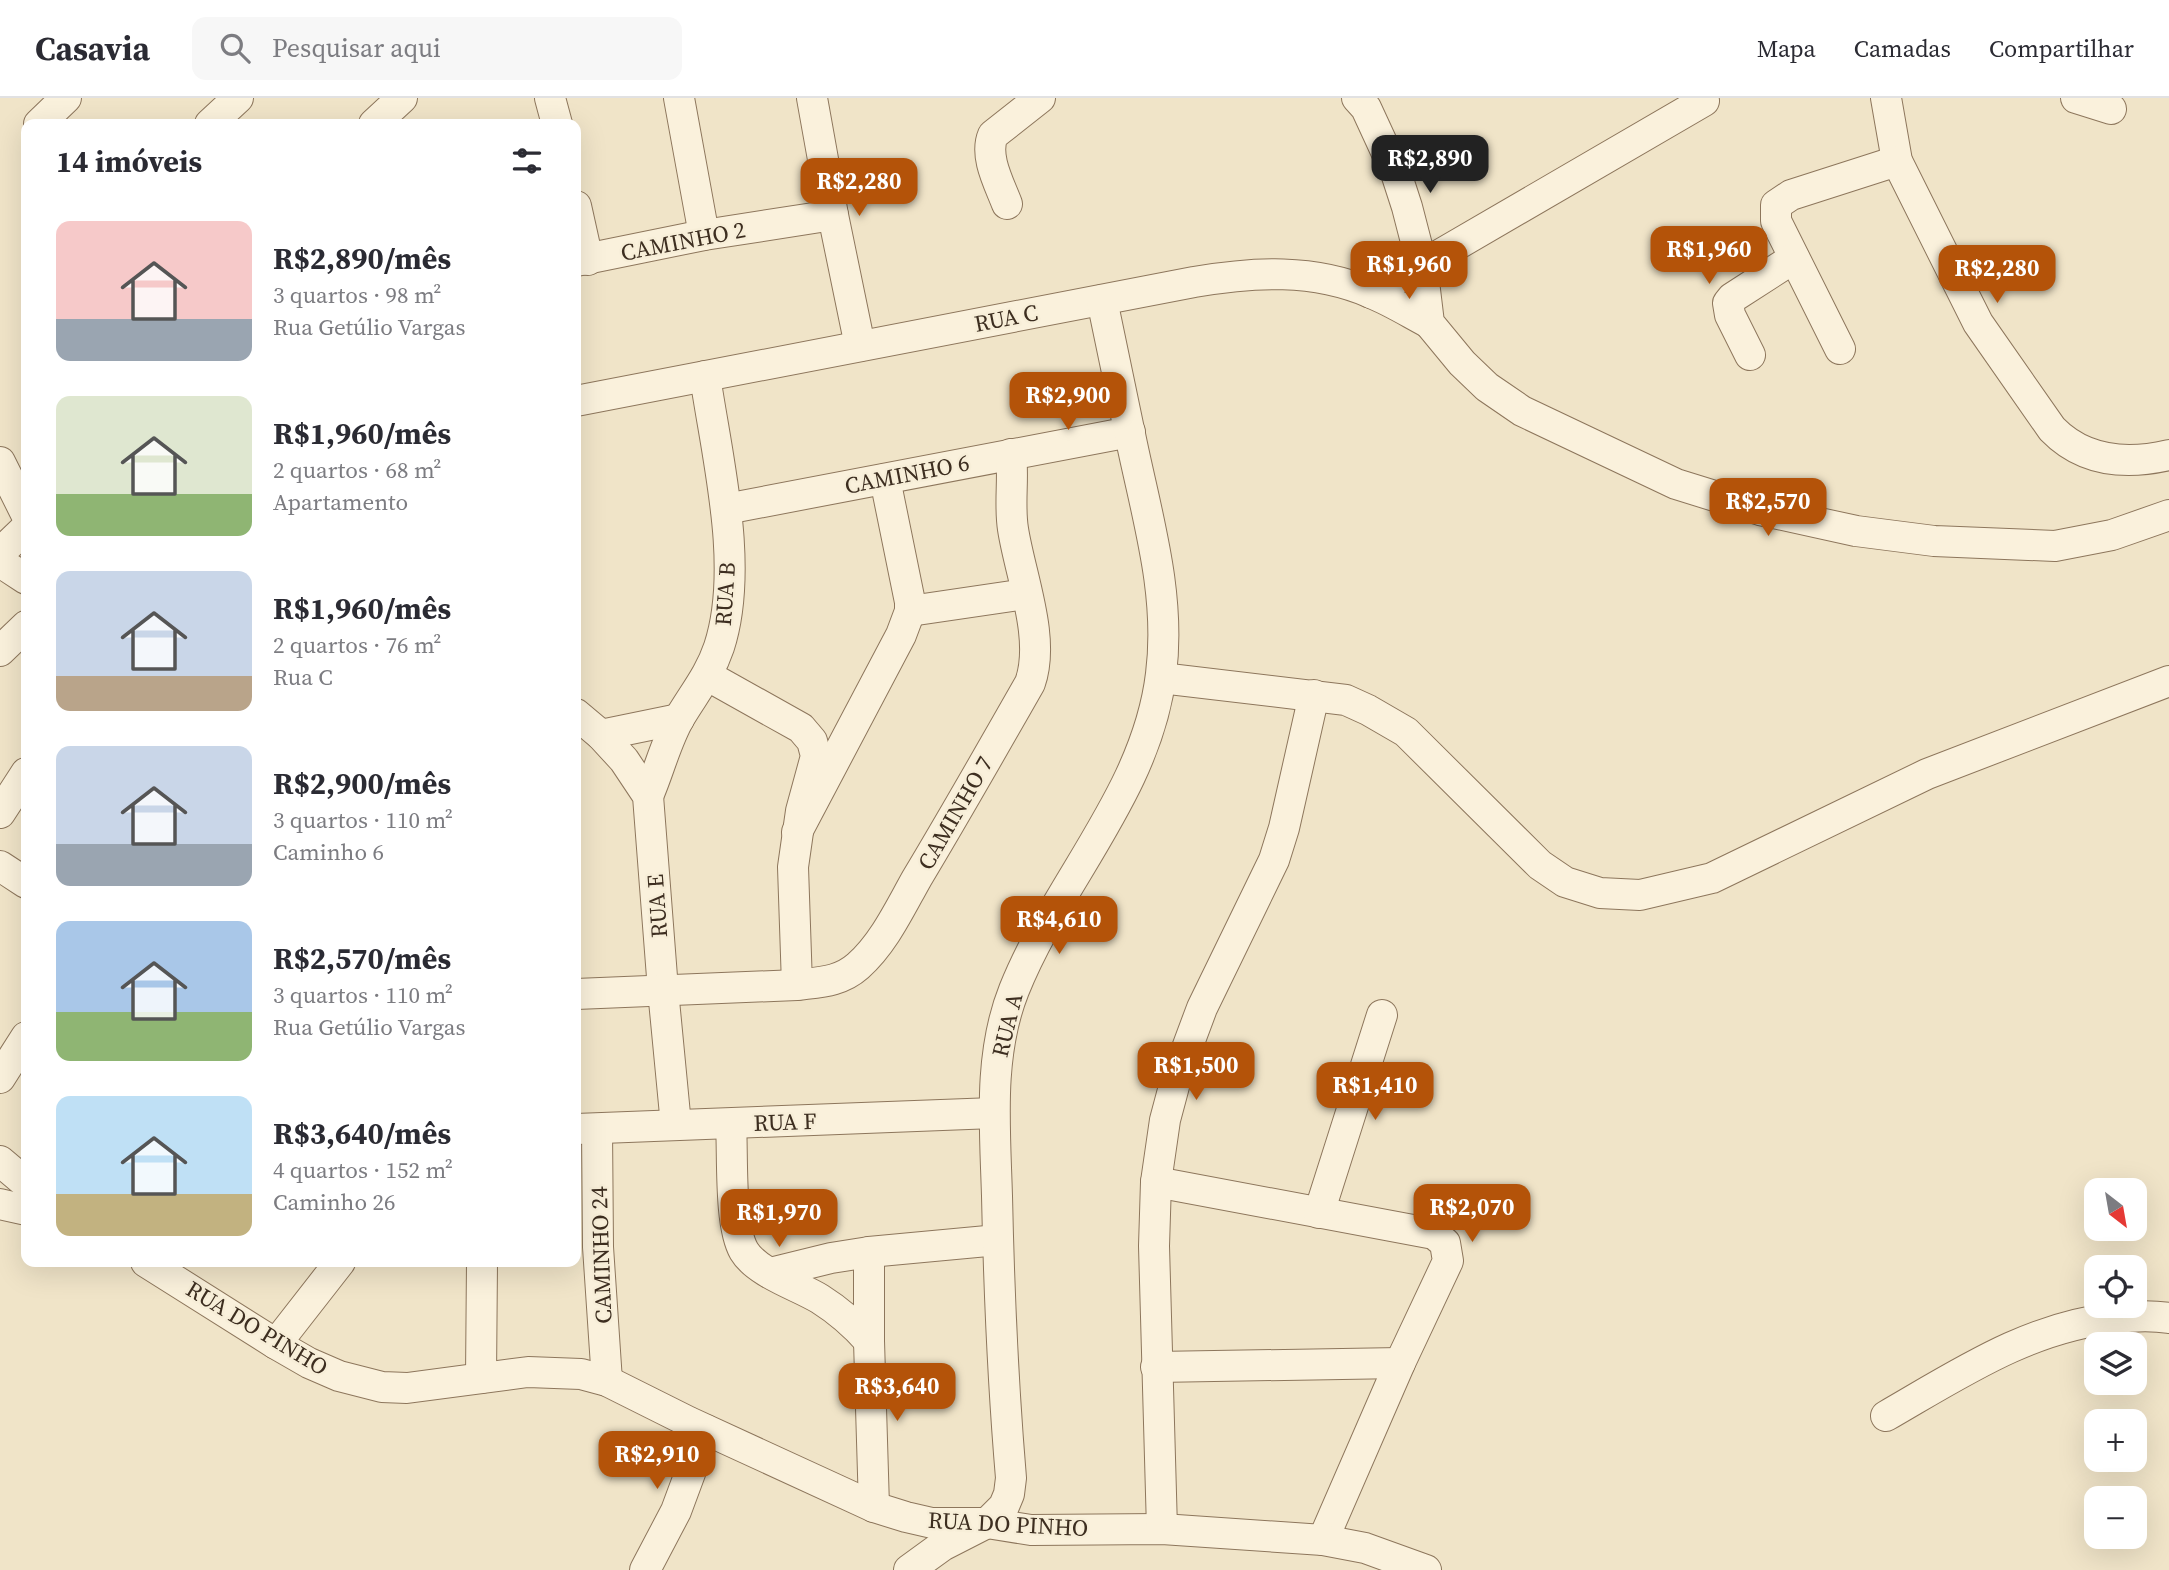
<!DOCTYPE html>
<html lang="pt">
<head>
<meta charset="utf-8">
<style>
  :root { --surface:#fff; --page:#f7f7f7; --text:#2b2b33; --muted:#7c7c81; --line:#e1e1e2; --accent:#b45309 }
  body { margin:0; font-family:"Source Serif 4",serif; background:var(--page); color:var(--text); height:100vh; display:flex; flex-direction:column; font-size:26px; white-space:nowrap }
  * { box-sizing:border-box; margin:0 }
  p { font-size:23px; color:var(--muted) }
  .icon { flex:none; width:38px; height:38px; fill:none; stroke:currentColor; stroke-width:2; stroke-linecap:round; stroke-linejoin:round }
  .map { position:relative; flex:1; overflow:hidden }
  .drawer { position:absolute; left:21px; top:21px; width:560px; height:1148px; display:flex; flex-direction:column; background:var(--surface); border-radius:14px; box-shadow:0 7px 28px #0002 }
  .drawer>* { flex:none }
  .needle { width:46px; rotate:149deg }
  .tools { position:absolute; left:2084px; top:1080px; display:grid; gap:14px }
  .tools a { display:grid; place-items:center; width:63px; height:63px; border-radius:14px; background:var(--surface); box-shadow:0 7px 28px #0002; font-size:35px }
  .price { position:absolute; translate:-50% -60px; padding:0 16px; border-radius:14px; background:var(--accent); color:#fff; font-size:23px; line-height:46px; filter:drop-shadow(0 2px 4px #0008) }
  .price::after { content:''; position:absolute; left:50%; top:42px; width:21px; height:16px; margin-left:-10px; background:inherit; clip-path:polygon(0 0,100% 0,50% 100%) }
  .price.selected { background:#222; color:#fff }
  ul { padding:0; list-style:none }
  li { display:flex; align-items:center; gap:21px; height:175px; padding:0 35px }
  li span { display:grid; place-items:center; flex:none; width:196px; height:140px; border-radius:14px; color:#555 }
  li>.icon { margin-inline-start:auto }
  span .icon { width:84px; height:84px; fill:#fffc; stroke-width:1 }
  li b { font-size:30px }
  h2 { display:flex; justify-content:space-between; align-items:center; height:84px; padding:0 35px; font-size:30px }
  header { display:flex; align-items:center; gap:42px; box-sizing:border-box; height:98px; padding:0 35px; background:var(--surface); border-bottom:2px solid var(--line) }
  header strong { font-size:33px }
  nav { display:flex; gap:38px; margin-inline-start:auto; font-size:24px }
  .search { width:490px; height:63px; background:var(--page); display:flex; align-items:center; gap:18px; box-sizing:border-box; padding:0 24px; border-radius:14px; color:var(--muted); font-size:26px }
  .map>svg:first-child { display:block }
</style>
</head>
<body>
<header>
<strong>Casavia</strong>
<div class="search"><svg class="icon" aria-label="search" viewBox="0 0 24 24"><circle cx="10" cy="10" r="6"/><path d="M15 15l6 6"/></svg>Pesquisar aqui</div>
<nav><a>Mapa</a><a>Camadas</a><a>Compartilhar</a></nav>
</header>
<div class="map">
<svg width="2169" height="1472" viewBox="0 0 2169 1472">
  <rect width="100%" height="100%" fill="#f0e4c8"/>
  <g fill="none" stroke-linecap="round" stroke-linejoin="round">
    <defs>
      <g id="minor">
        <path d="M550,0L557,26"/>
        <path d="M679,0L704,137"/>
        <path d="M812,0L833,117L860,248"/>
        <path d="M1357,0L1366,10L1396,75L1407,109L1422,167L1429,225L1462,265L1487,289L1522,313L1676,386L1760,412L1856,433L1934,443L2055,448L2112,437L2169,417"/>
        <path d="M1886,0L1897,63L1978,225L2052,331C2084,364 2126,367 2169,357"/>
        <path d="M2076,0L2111,11"/>
        <path d="M39,26L66,0"/>
        <path d="M210,26L238,0"/>
        <path d="M374,26L402,0"/>
        <path d="M1007,106C999,85 984,58 993,37L1040,0"/>
        <path d="M576,108L588,162"/>
        <path d="M576,163L704,137L833,117"/>
        <path d="M1371,195L1422,167L1704,3"/>
        <path d="M1840,251L1776,123V107L1791,97L1897,63"/>
        <path d="M1750,257L1730,217L1728,205L1732,200L1794,160"/>
        <path d="M576,303L1194,184C1254,174 1313,170 1371,195C1391,203 1410,215 1429,225"/>
        <path d="M0,364L26,416"/>
        <path d="M726,411L1130,334"/>
        <path d="M0,455L26,430"/>
        <path d="M0,464L26,481"/>
        <path d="M910,513L1026,496"/>
        <path d="M0,553L26,528"/>
        <path d="M708,578L801,630L812,643L816,658L801,713L793,769L797,887"/>
        <path d="M1161,580L1346,602L1368,612L1406,634L1540,767L1565,784L1600,795L1640,797L1712,780L1927,676L2169,583"/>
        <path d="M576,616L601,637L624,662L648,698L663,892L676,1027"/>
        <path d="M601,637L679,621"/>
        <path d="M648,698C659,673 666,643 680,619C695,594 710,576 719,549C745,469 717,360 705,278"/>
        <path d="M0,715L26,675"/>
        <path d="M797,734L901,537L910,513V504L885,381"/>
        <path d="M0,768L26,785"/>
        <path d="M576,896L797,887C820,884 840,884 858,868C884,845 900,810 917,780C956,715 993,650 1030,585C1046,540 1020,477 1013,431C1009,406 1014,381 1011,356"/>
        <path d="M0,980L26,939"/>
        <path d="M731,1026C733,1057 729,1127 744,1153C757,1175 799,1188 820,1201C839,1213 854,1226 869,1243"/>
        <path d="M576,1031L994,1015"/>
        <path d="M597,1031L598,1149L607,1283"/>
        <path d="M0,1063L26,1085"/>
        <path d="M1156,1084L1434,1136L1445,1145L1448,1163L1400,1265L1323,1442"/>
        <path d="M0,1106L26,1112"/>
        <path d="M1319,1115L1382,917"/>
        <path d="M869,1154V1243L874,1409"/>
        <path d="M146,1164L276,1246L309,1265L339,1278L382,1289L407,1290L528,1274L581,1276L607,1283L689,1324L874,1409L906,1419L932,1425H987L1031,1432L1162,1431L1323,1442L1365,1450L1426,1472"/>
        <path d="M770,1175L831,1160L869,1154L998,1142"/>
        <path d="M276,1246L340,1164"/>
        <path d="M1156,1269L1400,1265"/>
        <path d="M481,1280L482,1164"/>
        <path d="M1886,1318C1959,1276 2030,1228 2116,1220C2134,1218 2151,1217 2169,1220"/>
        <path d="M1162,1431L1154,1148L1156,1084L1165,1022L1177,977L1202,910L1274,762L1284,730L1314,597"/>
        <path d="M645,1472L676,1413L706,1332"/>
        <path d="M909,1472L942,1448L987,1425L1004,1408L1009,1396L1011,1380C1003,1286 999,1192 997,1098C995,1029 988,957 1014,892C1057,784 1147,694 1161,576C1171,498 1148,422 1132,346C1122,298 1112,250 1102,202"/>
      </g>
    </defs>
    <use href="#minor" stroke="#8d765c" stroke-width="32"/>
    <use href="#minor" stroke="#faf1dc" stroke-width="30"/>
  </g>
  <g text-anchor="middle" stroke-width="5" stroke-linejoin="round" paint-order="stroke">
    <g font-size="23" fill="#3d2e20" stroke="#f7eed8">
      <text transform="translate(683 143) rotate(-11)" y="8">CAMINHO 2</text>
      <text transform="translate(1006 220) rotate(-11)" y="8">RUA C</text>
      <text transform="translate(907 376) rotate(-11)" y="8">CAMINHO 6</text>
      <text transform="translate(725 496) rotate(-86)" y="8">RUA B</text>
      <text transform="translate(955 715) rotate(-60)" y="8">CAMINHO 7</text>
      <text transform="translate(657 808) rotate(-94)" y="8">RUA E</text>
      <text transform="translate(1007 927) rotate(-76)" y="8">RUA A</text>
      <text transform="translate(785 1024) rotate(-2)" y="8">RUA F</text>
      <text transform="translate(601 1157) rotate(-92)" y="8">CAMINHO 24</text>
      <text transform="translate(257 1230) rotate(31)" y="8">RUA DO PINHO</text>
      <text transform="translate(1008 1426) rotate(3)" y="8">RUA DO PINHO</text>
    </g>
  </g>
</svg>
<div class="tools">
<a><svg class="needle" viewBox="-14 -14 28 28"><path d="M0-13l5 13h-10z" fill="#e53935"/><path d="M0 13l5-13h-10z" fill="#7c7c81"/></svg></a>
<a><svg class="icon" aria-label="locate" viewBox="0 0 24 24"><circle cx="12" cy="12" r="6"/><path d="M12 2v4M12 18v4M2 12h4M18 12h4"/></svg></a>
<a><svg class="icon" aria-label="layers" viewBox="0 0 24 24"><path d="M12 4l9 5-9 5-9-5zM3 14l9 5 9-5"/></svg></a>
<a>+</a>
<a>−</a>
</div>
<b class="price selected" style="left:1430px;top:97px">R$2,890</b>
<b class="price" style="left:859px;top:120px">R$2,280</b>
<b class="price" style="left:1709px;top:188px">R$1,960</b>
<b class="price" style="left:1409px;top:203px">R$1,960</b>
<b class="price" style="left:1997px;top:207px">R$2,280</b>
<b class="price" style="left:1068px;top:334px">R$2,900</b>
<b class="price" style="left:1768px;top:440px">R$2,570</b>
<b class="price" style="left:1059px;top:858px">R$4,610</b>
<b class="price" style="left:1196px;top:1004px">R$1,500</b>
<b class="price" style="left:1375px;top:1024px">R$1,410</b>
<b class="price" style="left:1472px;top:1146px">R$2,070</b>
<b class="price" style="left:779px;top:1151px">R$1,970</b>
<b class="price" style="left:897px;top:1325px">R$3,640</b>
<b class="price" style="left:657px;top:1393px">R$2,910</b>
<section class="drawer">
<h2>14 imóveis<svg class="icon" aria-label="filters" viewBox="0 0 24 24"><path d="M4 7h16M4 17h16"/><circle cx="9" cy="7" r="2"/><circle cx="15" cy="17" r="2"/></svg></h2>
<ul>
<li><span style="background:linear-gradient(#f6c9c9 70%,#9aa5b1 0)"><svg class="icon" aria-label="home" viewBox="0 0 24 24"><path d="M3 11l9-7 9 7M6 9v11h12V9"/></svg></span><div><b>R$2,890/mês</b><p>3 quartos · 98 m²</p><p>Rua Getúlio Vargas</p></div></li>
<li><span style="background:linear-gradient(#dfe7d0 70%,#8fb573 0)"><svg class="icon" aria-label="home" viewBox="0 0 24 24"><path d="M3 11l9-7 9 7M6 9v11h12V9"/></svg></span><div><b>R$1,960/mês</b><p>2 quartos · 68 m²</p><p>Apartamento</p></div></li>
<li><span style="background:linear-gradient(#c9d6e8 75%,#b9a48a 0)"><svg class="icon" aria-label="home" viewBox="0 0 24 24"><path d="M3 11l9-7 9 7M6 9v11h12V9"/></svg></span><div><b>R$1,960/mês</b><p>2 quartos · 76 m²</p><p>Rua C</p></div></li>
<li><span style="background:linear-gradient(#c9d6e8 70%,#9aa5b1 0)"><svg class="icon" aria-label="home" viewBox="0 0 24 24"><path d="M3 11l9-7 9 7M6 9v11h12V9"/></svg></span><div><b>R$2,900/mês</b><p>3 quartos · 110 m²</p><p>Caminho 6</p></div></li>
<li><span style="background:linear-gradient(#a9c7e8 65%,#8fb573 0)"><svg class="icon" aria-label="home" viewBox="0 0 24 24"><path d="M3 11l9-7 9 7M6 9v11h12V9"/></svg></span><div><b>R$2,570/mês</b><p>3 quartos · 110 m²</p><p>Rua Getúlio Vargas</p></div></li>
<li><span style="background:linear-gradient(#bfe0f5 70%,#c2b280 0)"><svg class="icon" aria-label="home" viewBox="0 0 24 24"><path d="M3 11l9-7 9 7M6 9v11h12V9"/></svg></span><div><b>R$3,640/mês</b><p>4 quartos · 152 m²</p><p>Caminho 26</p></div></li>
</ul>
</section>
</div>
</body>
</html>
